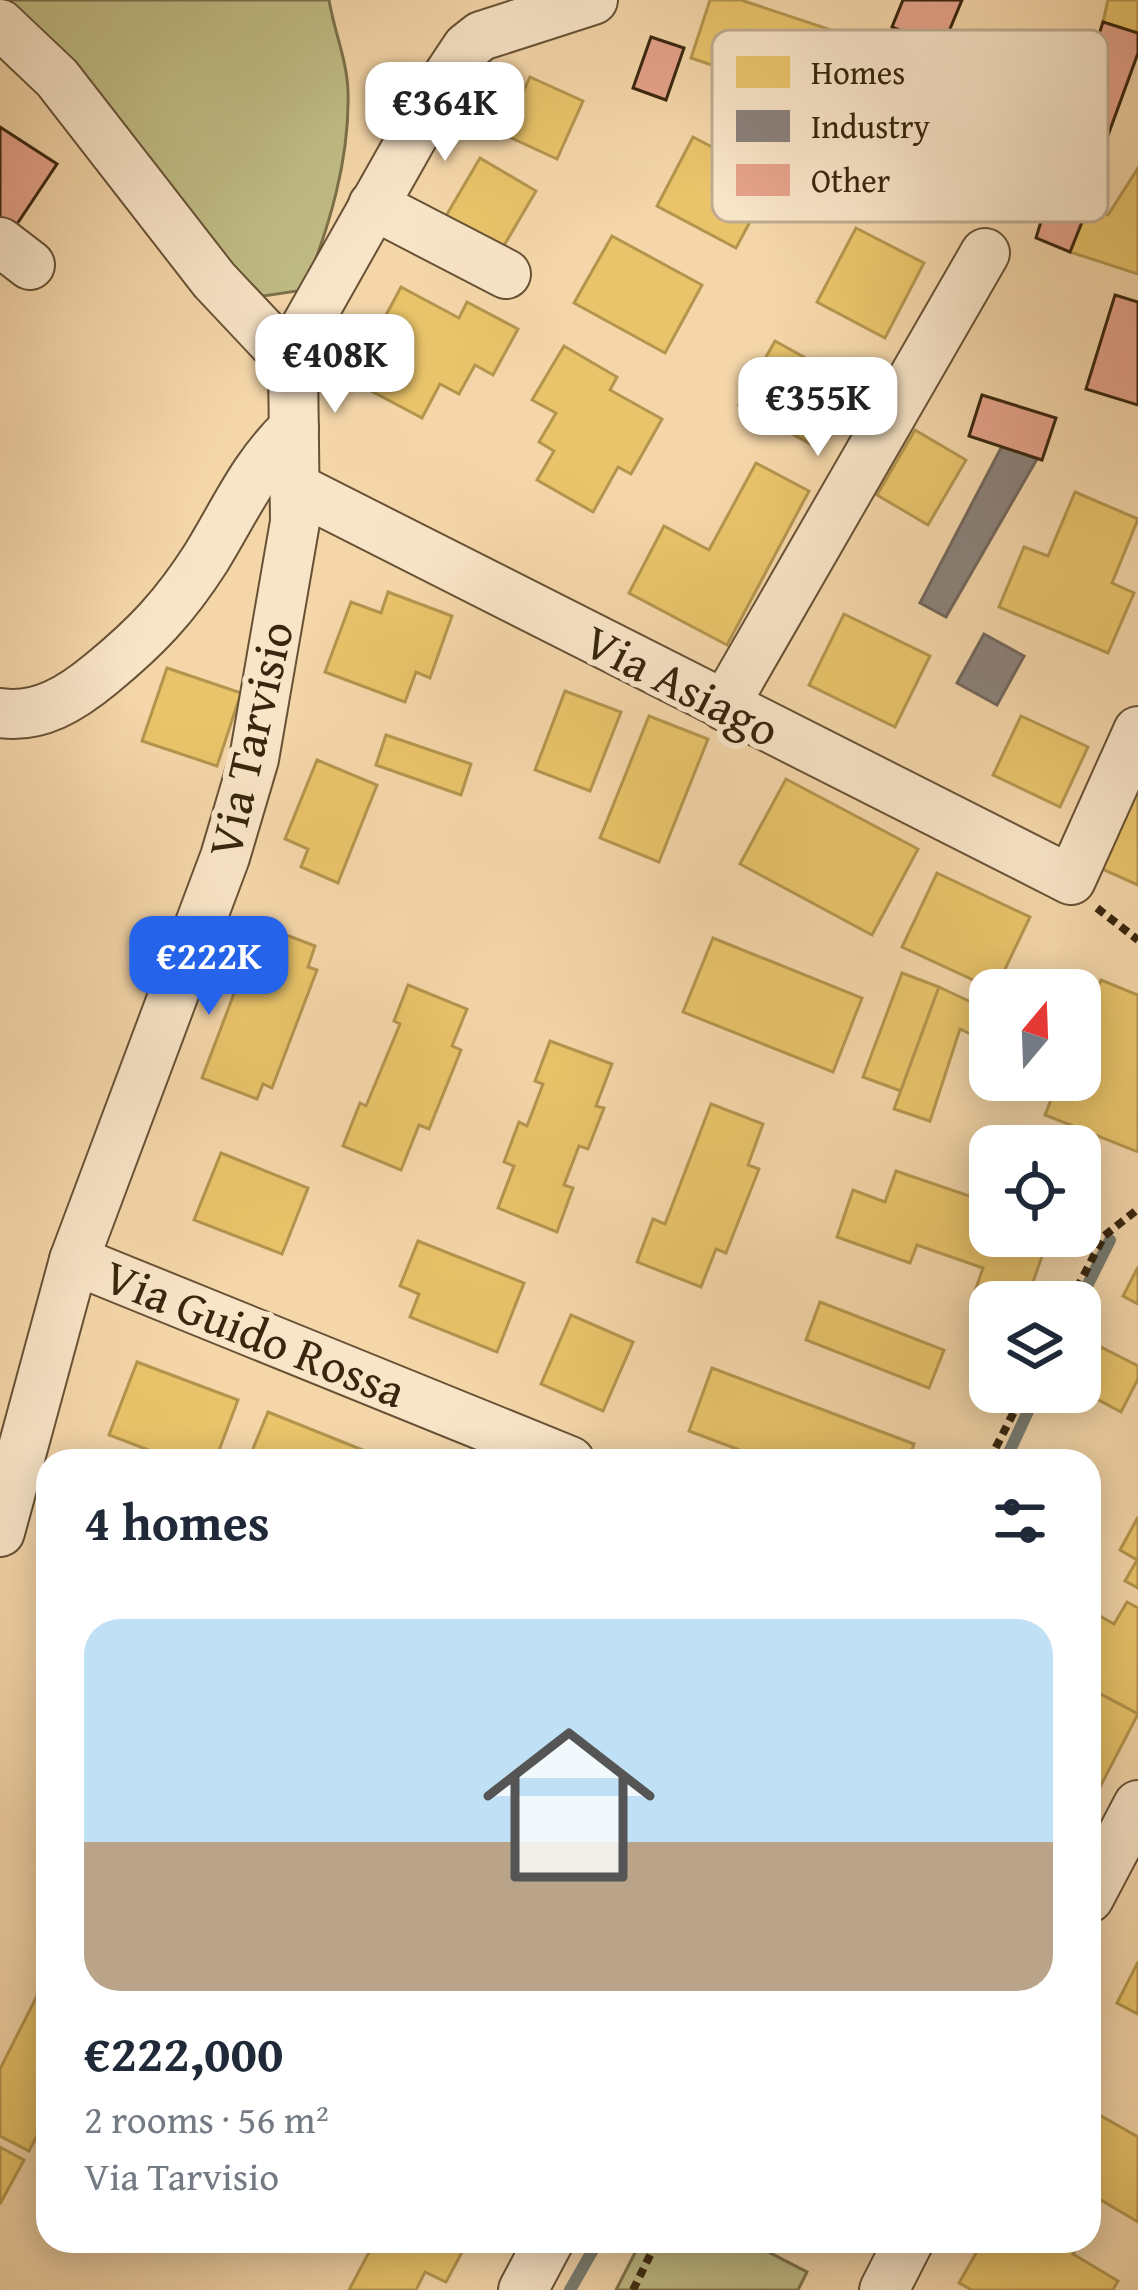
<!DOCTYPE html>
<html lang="en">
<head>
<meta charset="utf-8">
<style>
  :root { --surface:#fff; --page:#f2f2f3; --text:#1f2937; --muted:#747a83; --line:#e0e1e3; --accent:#2563eb }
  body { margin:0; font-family:"Gentium Book Plus",serif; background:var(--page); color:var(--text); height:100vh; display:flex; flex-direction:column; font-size:45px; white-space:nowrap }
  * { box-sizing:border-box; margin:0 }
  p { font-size:39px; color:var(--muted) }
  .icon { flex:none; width:66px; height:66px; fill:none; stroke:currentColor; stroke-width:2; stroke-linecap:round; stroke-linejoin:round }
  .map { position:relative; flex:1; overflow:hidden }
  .drawer { position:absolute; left:36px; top:1449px; width:1065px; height:804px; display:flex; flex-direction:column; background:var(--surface); border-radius:36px; box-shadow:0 6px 30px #0003 }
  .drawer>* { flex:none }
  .needle { width:78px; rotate:19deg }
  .tools { position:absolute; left:969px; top:969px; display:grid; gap:24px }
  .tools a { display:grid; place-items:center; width:132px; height:132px; border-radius:24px; background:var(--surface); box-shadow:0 6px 30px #0003; font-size:60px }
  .price { position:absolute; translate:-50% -102px; padding:0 27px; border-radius:24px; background:#fff; color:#222; font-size:39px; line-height:78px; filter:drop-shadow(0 3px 6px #0008) }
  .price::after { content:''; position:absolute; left:50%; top:72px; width:36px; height:27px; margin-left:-18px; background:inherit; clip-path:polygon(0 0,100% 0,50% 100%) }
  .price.on { background:var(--accent); color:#fff }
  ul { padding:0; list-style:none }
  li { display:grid; align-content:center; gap:24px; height:636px; padding:0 48px }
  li+li { border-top:3px solid var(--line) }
  li span { display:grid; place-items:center; height:372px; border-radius:36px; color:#555 }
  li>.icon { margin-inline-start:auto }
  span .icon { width:216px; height:216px; fill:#fffc; stroke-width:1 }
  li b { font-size:51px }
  h2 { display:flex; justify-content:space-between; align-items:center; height:144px; padding:0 48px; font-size:51px }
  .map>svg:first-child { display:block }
</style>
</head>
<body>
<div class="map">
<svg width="1138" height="2290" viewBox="0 0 1138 2290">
  <rect width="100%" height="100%" fill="#f4d6a9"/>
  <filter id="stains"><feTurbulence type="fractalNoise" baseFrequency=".00167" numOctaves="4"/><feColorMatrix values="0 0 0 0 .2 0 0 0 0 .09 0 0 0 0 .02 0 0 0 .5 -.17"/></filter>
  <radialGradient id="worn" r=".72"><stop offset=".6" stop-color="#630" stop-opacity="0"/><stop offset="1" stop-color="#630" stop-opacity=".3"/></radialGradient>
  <g fill="#c0bc85" stroke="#7c714a" stroke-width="3">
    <path d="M5,0H329C334,31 347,60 348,91C350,159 329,228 304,290L257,297L60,52Z"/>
    <path d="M641,2241H747L807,2272L798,2290H616Z"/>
  </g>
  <g fill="#e9c46a" stroke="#b4954e" stroke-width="3">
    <path d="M710,0H741L849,36L827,104L691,58Z"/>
    <path d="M1108,0H1138V33L1103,22Z"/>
    <path d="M530,77L583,101L557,159L503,134Z"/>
    <path d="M693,137L773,179L736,248L657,206Z"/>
    <path d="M480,158L536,191L499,254L443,221Z"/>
    <path d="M1138,168V274L1070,252L1088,207L1108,215Z"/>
    <path d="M856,228L924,263L885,338L817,302Z"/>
    <path d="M612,236L702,285L665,353L574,303Z"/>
    <path d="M401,287L459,318L467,302L518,329L493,375L475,365L459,394L440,384L422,418L362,386L379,353L369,347Z"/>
    <path d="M775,341L851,383L816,447L739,405Z"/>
    <path d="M564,346L617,377L610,390L662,419L631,474L618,467L593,512L537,480L554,451L539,442L556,413L532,400Z"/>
    <path d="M915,430L966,460L928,525L877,495Z"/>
    <path d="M756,463L809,491L727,645L629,593L664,526L709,550Z"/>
    <path d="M1075,492L1138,519L1112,583L1134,593L1108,653L999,607L1024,547L1048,556Z"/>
    <path d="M388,592L452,616L430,678L416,672L405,702L325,672L351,602L381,613Z"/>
    <path d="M844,614L930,656L895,727L809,685Z"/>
    <path d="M167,668L241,693L217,766L142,741Z"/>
    <path d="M565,691L621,712L590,791L535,770Z"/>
    <path d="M649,716L708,739L659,862L600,838Z"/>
    <path d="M1021,716L1088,747L1060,807L993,775Z"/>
    <path d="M386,735L471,764L461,795L376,765Z"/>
    <path d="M317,760L377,785L338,883L301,867L308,849L285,839Z"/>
    <path d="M786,779L918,849L872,935L740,864Z"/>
    <path d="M1134,793L1138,795V885L1100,868Z"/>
    <path d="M937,873L1030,917L995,990L902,947Z"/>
    <path d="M260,925L315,946L308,967L317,970L272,1088L263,1084L257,1099L202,1078Z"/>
    <path d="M713,938L862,998L833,1072L683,1012Z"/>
    <path d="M902,973L939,987L901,1091L863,1077Z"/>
    <path d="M1101,980L1138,995V1152L1045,1115L1059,1080H1080V1030Z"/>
    <path d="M408,985L467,1009L452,1046L461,1050L429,1129L419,1125L401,1170L343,1146L360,1103L366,1106L400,1024L394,1021Z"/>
    <path d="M939,987L990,1011V1040L989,1043L960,1029L930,1121L894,1109Z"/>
    <path d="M550,1041L612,1064L596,1106L604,1108L588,1149L579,1146L564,1185L573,1188L557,1232L498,1208L514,1166L504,1162L519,1122L527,1126L543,1084L535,1081Z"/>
    <path d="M711,1104L763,1124L748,1165L759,1169L726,1253L716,1249L701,1287L637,1262L653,1219L665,1224Z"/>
    <path d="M221,1153L308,1188L282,1254L194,1220Z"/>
    <path d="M896,1171L990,1203V1236H1049L1026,1302H1005L975,1291L983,1268L917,1245L910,1263L837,1237L853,1190L885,1202Z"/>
    <path d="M418,1241L524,1283L497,1352L410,1317L419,1294L400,1286Z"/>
    <path d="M1138,1267V1304L1123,1296Z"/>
    <path d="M820,1302L944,1350L929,1388L806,1340Z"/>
    <path d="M571,1315L633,1342L603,1411L541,1384Z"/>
    <path d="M1101,1347L1138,1366V1379L1121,1412L1080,1390Z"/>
    <path d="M137,1362L238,1400L215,1461H177L109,1435Z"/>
    <path d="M712,1368L914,1444L908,1461H769L689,1431Z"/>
    <path d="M268,1412L390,1461H248Z"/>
    <path d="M1138,1517V1588L1125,1581L1137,1560L1120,1550Z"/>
    <path d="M1127,1602L1138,1608V1714L1089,1688V1637L1100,1616L1114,1624Z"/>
    <path d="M1089,1688L1138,1714L1100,1787L1089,1781Z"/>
    <path d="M1138,1962V2014L1117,2003Z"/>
    <path d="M39,1992L48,1996V2115L29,2151L0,2136V2069Z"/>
    <path d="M1089,2109L1138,2137V2222L1089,2193Z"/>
    <path d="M0,2147L24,2160L0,2204Z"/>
    <path d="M375,2241H468L446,2282L425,2272L416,2290H349Z"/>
    <path d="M983,2241H1072L1078,2245L1073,2254L1118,2281L1113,2290H972L959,2283Z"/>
  </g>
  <g fill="#8a817c" stroke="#72665b" stroke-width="3">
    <path d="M1002,446L1037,459L946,617L920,603Z"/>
    <path d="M984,634L1024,656L997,705L957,683Z"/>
  </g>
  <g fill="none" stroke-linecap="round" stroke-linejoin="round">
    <g stroke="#787c72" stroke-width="12">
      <path d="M1079,1302L1110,1240"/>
      <path d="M1005,1461L1037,1392"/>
      <path d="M570,2290L598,2241"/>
    </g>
  </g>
  <g fill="#e6a38b" stroke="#39260e" stroke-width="3">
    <path d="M903,0H962L942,48L892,27Z"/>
    <path d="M1103,22L1138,33V53L1103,149L1067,136Z"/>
    <path d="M651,37L684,48L666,100L633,88Z"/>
    <path d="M0,127L57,164L15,227L0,218Z"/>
    <path d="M1067,136L1103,149L1088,207L1070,252L1036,238Z"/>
    <path d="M1115,295L1138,302V405L1086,389Z"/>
    <path d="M982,395L1056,418L1042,460L969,436Z"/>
  </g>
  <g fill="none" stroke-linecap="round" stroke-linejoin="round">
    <defs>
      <g id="minor">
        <path d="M0,24L57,78L214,280L293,364"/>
        <path d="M373,205L506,274"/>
        <path d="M0,242L30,265"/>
        <path d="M294,487L1071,880L1138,731"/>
        <path d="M724,706L985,253"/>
        <path d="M0,713C39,719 72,698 101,674C146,637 174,608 206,558C235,511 253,467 294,428"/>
        <path d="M74,1260L570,1461"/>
        <path d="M0,1532L74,1260L225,857L254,759L295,522L293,364L298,340L443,83L467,47L481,36L593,0"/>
        <path d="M1089,1898L1138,1805"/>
        <path d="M523,2290L549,2241"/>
        <path d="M884,2290L909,2241"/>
      </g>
    </defs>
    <use href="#minor" stroke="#685235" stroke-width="52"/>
    <g stroke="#39260e" stroke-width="8" stroke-dasharray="9 6" stroke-linecap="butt">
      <path d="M1097,908L1138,940"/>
      <path d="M1070,1302L1104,1236L1138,1209"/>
      <path d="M989,1461L1024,1392"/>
      <path d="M633,2290L657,2241"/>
    </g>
    <use href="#minor" stroke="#f8e4c7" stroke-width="48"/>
  </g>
  <g text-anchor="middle" stroke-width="12" stroke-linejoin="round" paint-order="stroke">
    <g font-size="48" fill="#39260e" stroke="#f8e4c7">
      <text transform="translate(682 685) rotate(27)" y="17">Via Asiago</text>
      <text transform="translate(250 739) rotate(-77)" y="17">Via Tarvisio</text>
      <text transform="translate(255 1333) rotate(22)" y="17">Via Guido Rossa</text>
    </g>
  </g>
  <rect x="712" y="30" width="396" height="192" rx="18" fill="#f8e4c7" stroke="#bfab90" stroke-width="3"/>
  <rect x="736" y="56" width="54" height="32" fill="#e9c46a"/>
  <rect x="736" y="110" width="54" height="32" fill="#8a817c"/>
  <rect x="736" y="164" width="54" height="32" fill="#e6a38b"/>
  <g font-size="33" fill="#39260e">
    <text x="811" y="84">Homes</text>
    <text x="811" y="138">Industry</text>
    <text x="811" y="192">Other</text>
  </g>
  <rect width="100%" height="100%" filter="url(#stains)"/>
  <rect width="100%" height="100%" fill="url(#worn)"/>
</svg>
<div class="tools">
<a><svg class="needle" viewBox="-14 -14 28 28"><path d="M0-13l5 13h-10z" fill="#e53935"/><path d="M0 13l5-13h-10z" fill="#747a83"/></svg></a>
<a><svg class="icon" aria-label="locate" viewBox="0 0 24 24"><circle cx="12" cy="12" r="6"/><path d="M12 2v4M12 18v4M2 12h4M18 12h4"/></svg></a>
<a><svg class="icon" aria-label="layers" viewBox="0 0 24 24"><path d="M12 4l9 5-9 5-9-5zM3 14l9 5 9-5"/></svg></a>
</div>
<b class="price" style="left:445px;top:164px">€364K</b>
<b class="price" style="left:335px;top:416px">€408K</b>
<b class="price" style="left:818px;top:459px">€355K</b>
<b class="price on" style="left:209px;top:1018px">€222K</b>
<section class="drawer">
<h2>4 homes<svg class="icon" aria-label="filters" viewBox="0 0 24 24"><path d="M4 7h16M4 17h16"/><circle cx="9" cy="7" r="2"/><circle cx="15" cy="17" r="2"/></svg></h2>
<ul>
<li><span style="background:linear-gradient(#bfe0f5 60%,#b9a48a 0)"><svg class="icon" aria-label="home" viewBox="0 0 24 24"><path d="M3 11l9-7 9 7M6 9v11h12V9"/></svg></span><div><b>€222,000</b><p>2 rooms · 56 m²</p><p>Via Tarvisio</p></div></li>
</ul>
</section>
</div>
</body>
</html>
